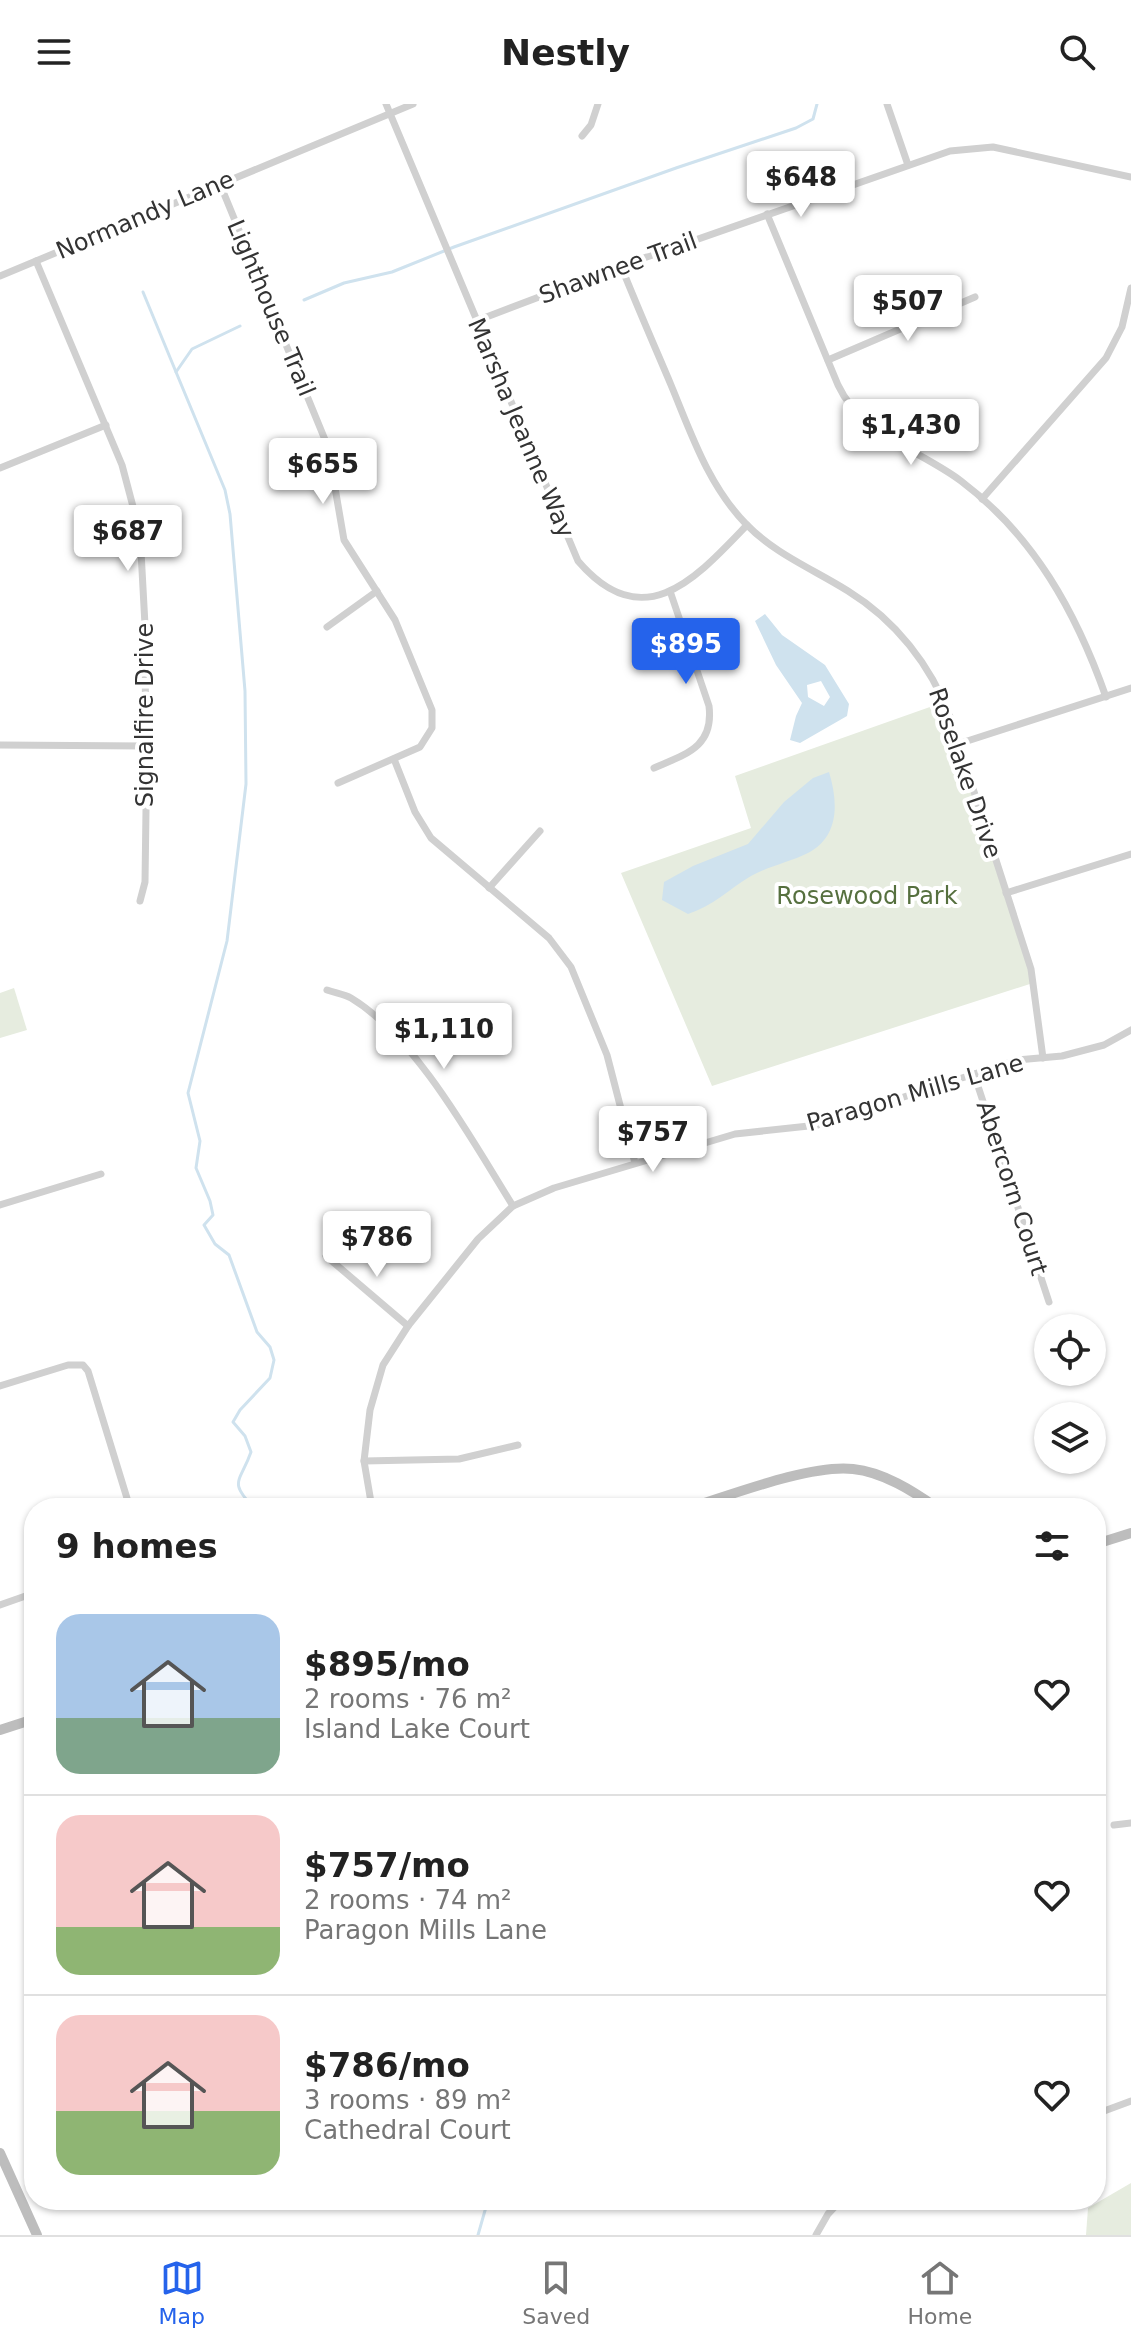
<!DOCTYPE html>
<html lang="en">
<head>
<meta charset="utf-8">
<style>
  :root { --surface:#fff; --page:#f2f2f2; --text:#222; --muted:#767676; --line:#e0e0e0; --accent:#2563eb }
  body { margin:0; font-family:"DejaVu Sans",sans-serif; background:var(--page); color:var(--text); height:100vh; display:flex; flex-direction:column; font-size:30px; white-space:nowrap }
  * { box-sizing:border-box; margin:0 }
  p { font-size:26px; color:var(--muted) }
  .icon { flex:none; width:44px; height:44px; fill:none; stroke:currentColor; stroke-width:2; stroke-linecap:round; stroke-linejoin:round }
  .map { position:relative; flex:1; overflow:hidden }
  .drawer { position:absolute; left:24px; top:1394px; width:1082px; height:712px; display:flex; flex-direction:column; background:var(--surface); border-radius:32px; box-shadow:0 2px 6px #0004 }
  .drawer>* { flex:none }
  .buttons { position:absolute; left:1034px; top:1210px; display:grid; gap:16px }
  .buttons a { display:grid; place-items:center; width:72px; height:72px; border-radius:50%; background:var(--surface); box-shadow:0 2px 6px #0004; font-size:40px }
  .price { position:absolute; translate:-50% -68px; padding:0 18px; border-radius:8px; background:#fff; color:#222; font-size:26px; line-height:52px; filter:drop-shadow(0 2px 4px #0008) }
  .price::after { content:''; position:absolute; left:50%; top:48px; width:24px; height:18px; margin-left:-12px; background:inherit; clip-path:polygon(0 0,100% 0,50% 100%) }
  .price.selected { background:var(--accent); color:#fff }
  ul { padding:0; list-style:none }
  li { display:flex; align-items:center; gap:24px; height:200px; padding:0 32px }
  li+li { border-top:2px solid var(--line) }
  li span { display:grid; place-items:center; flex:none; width:224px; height:160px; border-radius:24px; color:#555 }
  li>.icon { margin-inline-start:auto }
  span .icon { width:96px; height:96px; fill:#fffc; stroke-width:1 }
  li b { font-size:34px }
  h2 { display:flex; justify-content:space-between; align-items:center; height:96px; padding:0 32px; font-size:34px }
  header { display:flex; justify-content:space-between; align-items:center; height:104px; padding:0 32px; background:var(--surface); font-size:36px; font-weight:800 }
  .tabs { display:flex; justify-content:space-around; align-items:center; height:112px; border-top:2px solid var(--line); background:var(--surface); font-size:22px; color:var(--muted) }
  .tabs a { display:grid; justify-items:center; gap:4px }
  .tabs .selected { color:var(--accent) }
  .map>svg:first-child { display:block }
</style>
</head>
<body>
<header><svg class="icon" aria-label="menu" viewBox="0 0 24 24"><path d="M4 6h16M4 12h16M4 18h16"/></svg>Nestly<svg class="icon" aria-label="search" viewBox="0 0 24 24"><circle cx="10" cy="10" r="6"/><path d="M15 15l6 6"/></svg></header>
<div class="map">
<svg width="1131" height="2131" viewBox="0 0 1131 2131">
  <rect width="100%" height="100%" fill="#fff"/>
  <g fill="#e6ecdf">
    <path d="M944,598L1033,879L712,982L621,769L751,724L735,672Z"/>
    <path d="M14,884L27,926L0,934V889Z"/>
    <path d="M1131,2079V2131H1086L1088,2104Z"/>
  </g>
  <g fill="#cfe2ee" fill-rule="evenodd">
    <path d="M765,510L782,531L825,561L849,600L847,612L800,639L790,636L796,612L802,599L776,561L755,517ZM821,577L830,593L824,602L808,593L807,581Z"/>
    <path d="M829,668C838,698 840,732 808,749C790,758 769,762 751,772C729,785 713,802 688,810L662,796L664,778L693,762L748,740L784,698L813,674Z"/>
  </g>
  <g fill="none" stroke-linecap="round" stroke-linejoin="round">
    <g stroke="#cfe2ee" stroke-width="3">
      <path d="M143,188L176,268"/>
      <path d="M304,196L344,179L392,168L454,143L676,64L796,24L813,15L817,0"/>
      <path d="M240,222L192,245L176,268L225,386L230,410L245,587L246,680L227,837L188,989L200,1037L196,1064L210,1097L213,1111L204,1121L215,1140L229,1151L257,1228L270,1243L274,1256L270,1274L240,1306L233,1318L245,1332L251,1348C240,1379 228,1377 254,1404"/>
      <path d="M478,2131L488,2096"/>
    </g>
    <g stroke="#d0d0d0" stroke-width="7">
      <path d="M386,0L578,457C644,534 697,473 747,421"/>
      <path d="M887,0L908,61"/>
      <path d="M582,32L591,21L598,0"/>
      <path d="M220,80L328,343L344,436L395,516L432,606V624L420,643L338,679"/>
      <path d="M767,110L838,281C861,331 920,346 961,377C1034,432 1076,508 1106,593"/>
      <path d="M36,157L122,361L140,429L145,521L146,706L145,778L140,797"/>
      <path d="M621,162C637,202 654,241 671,281C691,329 708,381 746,420C775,450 813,465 848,487C895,516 931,561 950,613L1031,865L1043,954"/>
      <path d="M0,172L413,0"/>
      <path d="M476,217L621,162L950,47L993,43L1131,73"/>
      <path d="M828,256L975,193"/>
      <path d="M0,364L106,321"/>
      <path d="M982,395L1106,254L1122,223L1131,184"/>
      <path d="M327,523L377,487"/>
      <path d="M958,640L1131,584"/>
      <path d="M0,641L145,642"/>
      <path d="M394,655L415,708L431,734L549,834L571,863L607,951L635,1059"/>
      <path d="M654,664C686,650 714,643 709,602L670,487"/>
      <path d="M489,784L540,727"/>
      <path d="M1006,789L1131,750"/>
      <path d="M327,886C335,889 344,890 351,894C416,933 473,1038 513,1102"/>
      <path d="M974,970L1049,1198"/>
      <path d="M0,1101L101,1070"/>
      <path d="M326,1152L408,1222"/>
      <path d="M0,1282L68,1261H83L88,1267L130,1404"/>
      <path d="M364,1357L459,1355L518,1341"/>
      <path d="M372,1404L364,1357L370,1306L383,1261L408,1222L478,1135L513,1102L554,1084L735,1030L818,1021L1017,956L1062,952L1104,941L1131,926"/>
      <path d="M0,1501L34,1489"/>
      <path d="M1114,1721L1131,1719"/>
      <path d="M1096,2010L1131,1997"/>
      <path d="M816,2131L828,2110L841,2096"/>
    </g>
    <g stroke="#bdbdbd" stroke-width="10">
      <path d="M689,1404C731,1391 811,1360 853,1365C883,1368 913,1387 937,1404"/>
      <path d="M1096,1440L1131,1429"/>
      <path d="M0,1626L34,1615"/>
      <path d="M0,2049L37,2131"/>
    </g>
  </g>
  <g text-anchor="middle" stroke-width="8" stroke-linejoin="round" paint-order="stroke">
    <g font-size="24" fill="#333" stroke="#fff">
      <text transform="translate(145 111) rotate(-23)" y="8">Normandy Lane</text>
      <text transform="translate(618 164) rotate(-20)" y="8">Shawnee Trail</text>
      <text transform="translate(271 204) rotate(67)" y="8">Lighthouse Trail</text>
      <text transform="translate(521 324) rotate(67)" y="8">Marsha Jeanne Way</text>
      <text transform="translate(145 611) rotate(-90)" y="8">Signalfire Drive</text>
      <text transform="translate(965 669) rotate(71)" y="8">Roselake Drive</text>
      <text transform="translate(915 989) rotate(-16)" y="8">Paragon Mills Lane</text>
      <text transform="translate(1012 1084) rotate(72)" y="8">Abercorn Court</text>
    </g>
    <g font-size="24" fill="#56703f" stroke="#fff">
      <text x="867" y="800">Rosewood Park</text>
    </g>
  </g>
</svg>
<div class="buttons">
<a><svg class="icon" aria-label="locate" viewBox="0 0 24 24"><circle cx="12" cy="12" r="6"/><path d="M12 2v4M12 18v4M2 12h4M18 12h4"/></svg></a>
<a><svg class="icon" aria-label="layers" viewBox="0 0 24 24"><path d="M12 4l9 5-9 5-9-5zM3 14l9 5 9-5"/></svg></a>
</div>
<b class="price" style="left:801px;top:115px">$648</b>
<b class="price" style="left:908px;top:239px">$507</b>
<b class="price" style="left:911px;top:363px">$1,430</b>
<b class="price" style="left:323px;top:402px">$655</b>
<b class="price" style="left:128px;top:469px">$687</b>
<b class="price selected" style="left:686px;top:582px">$895</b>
<b class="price" style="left:444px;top:967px">$1,110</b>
<b class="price" style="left:653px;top:1070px">$757</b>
<b class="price" style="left:377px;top:1175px">$786</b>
<section class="drawer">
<h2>9 homes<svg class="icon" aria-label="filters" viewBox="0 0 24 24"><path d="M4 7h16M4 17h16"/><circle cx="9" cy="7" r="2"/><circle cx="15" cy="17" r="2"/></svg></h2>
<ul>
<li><span style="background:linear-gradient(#a9c7e8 65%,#7fa58c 0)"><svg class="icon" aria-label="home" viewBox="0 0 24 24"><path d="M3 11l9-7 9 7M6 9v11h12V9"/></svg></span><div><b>$895/mo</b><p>2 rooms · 76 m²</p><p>Island Lake Court</p></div><svg class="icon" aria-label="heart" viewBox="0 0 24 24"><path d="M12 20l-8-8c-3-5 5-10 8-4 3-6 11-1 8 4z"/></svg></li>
<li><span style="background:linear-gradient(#f6c9c9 70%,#8fb573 0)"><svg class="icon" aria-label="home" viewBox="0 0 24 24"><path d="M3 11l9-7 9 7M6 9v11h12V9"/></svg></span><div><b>$757/mo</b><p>2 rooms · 74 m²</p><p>Paragon Mills Lane</p></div><svg class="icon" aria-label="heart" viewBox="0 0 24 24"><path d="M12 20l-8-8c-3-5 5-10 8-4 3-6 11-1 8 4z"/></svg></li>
<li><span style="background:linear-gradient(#f6c9c9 60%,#8fb573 0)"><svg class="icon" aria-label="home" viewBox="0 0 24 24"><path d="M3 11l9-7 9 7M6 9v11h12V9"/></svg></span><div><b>$786/mo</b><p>3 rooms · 89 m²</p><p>Cathedral Court</p></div><svg class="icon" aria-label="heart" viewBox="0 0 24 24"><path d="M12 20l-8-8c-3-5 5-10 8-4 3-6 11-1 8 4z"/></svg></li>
</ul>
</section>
</div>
<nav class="tabs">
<a class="selected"><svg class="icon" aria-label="map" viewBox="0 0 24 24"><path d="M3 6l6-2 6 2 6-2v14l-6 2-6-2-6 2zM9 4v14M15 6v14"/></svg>Map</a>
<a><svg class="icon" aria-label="saved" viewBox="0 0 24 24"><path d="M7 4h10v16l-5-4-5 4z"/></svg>Saved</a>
<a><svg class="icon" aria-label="home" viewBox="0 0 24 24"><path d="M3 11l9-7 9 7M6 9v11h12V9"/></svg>Home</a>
</nav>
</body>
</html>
